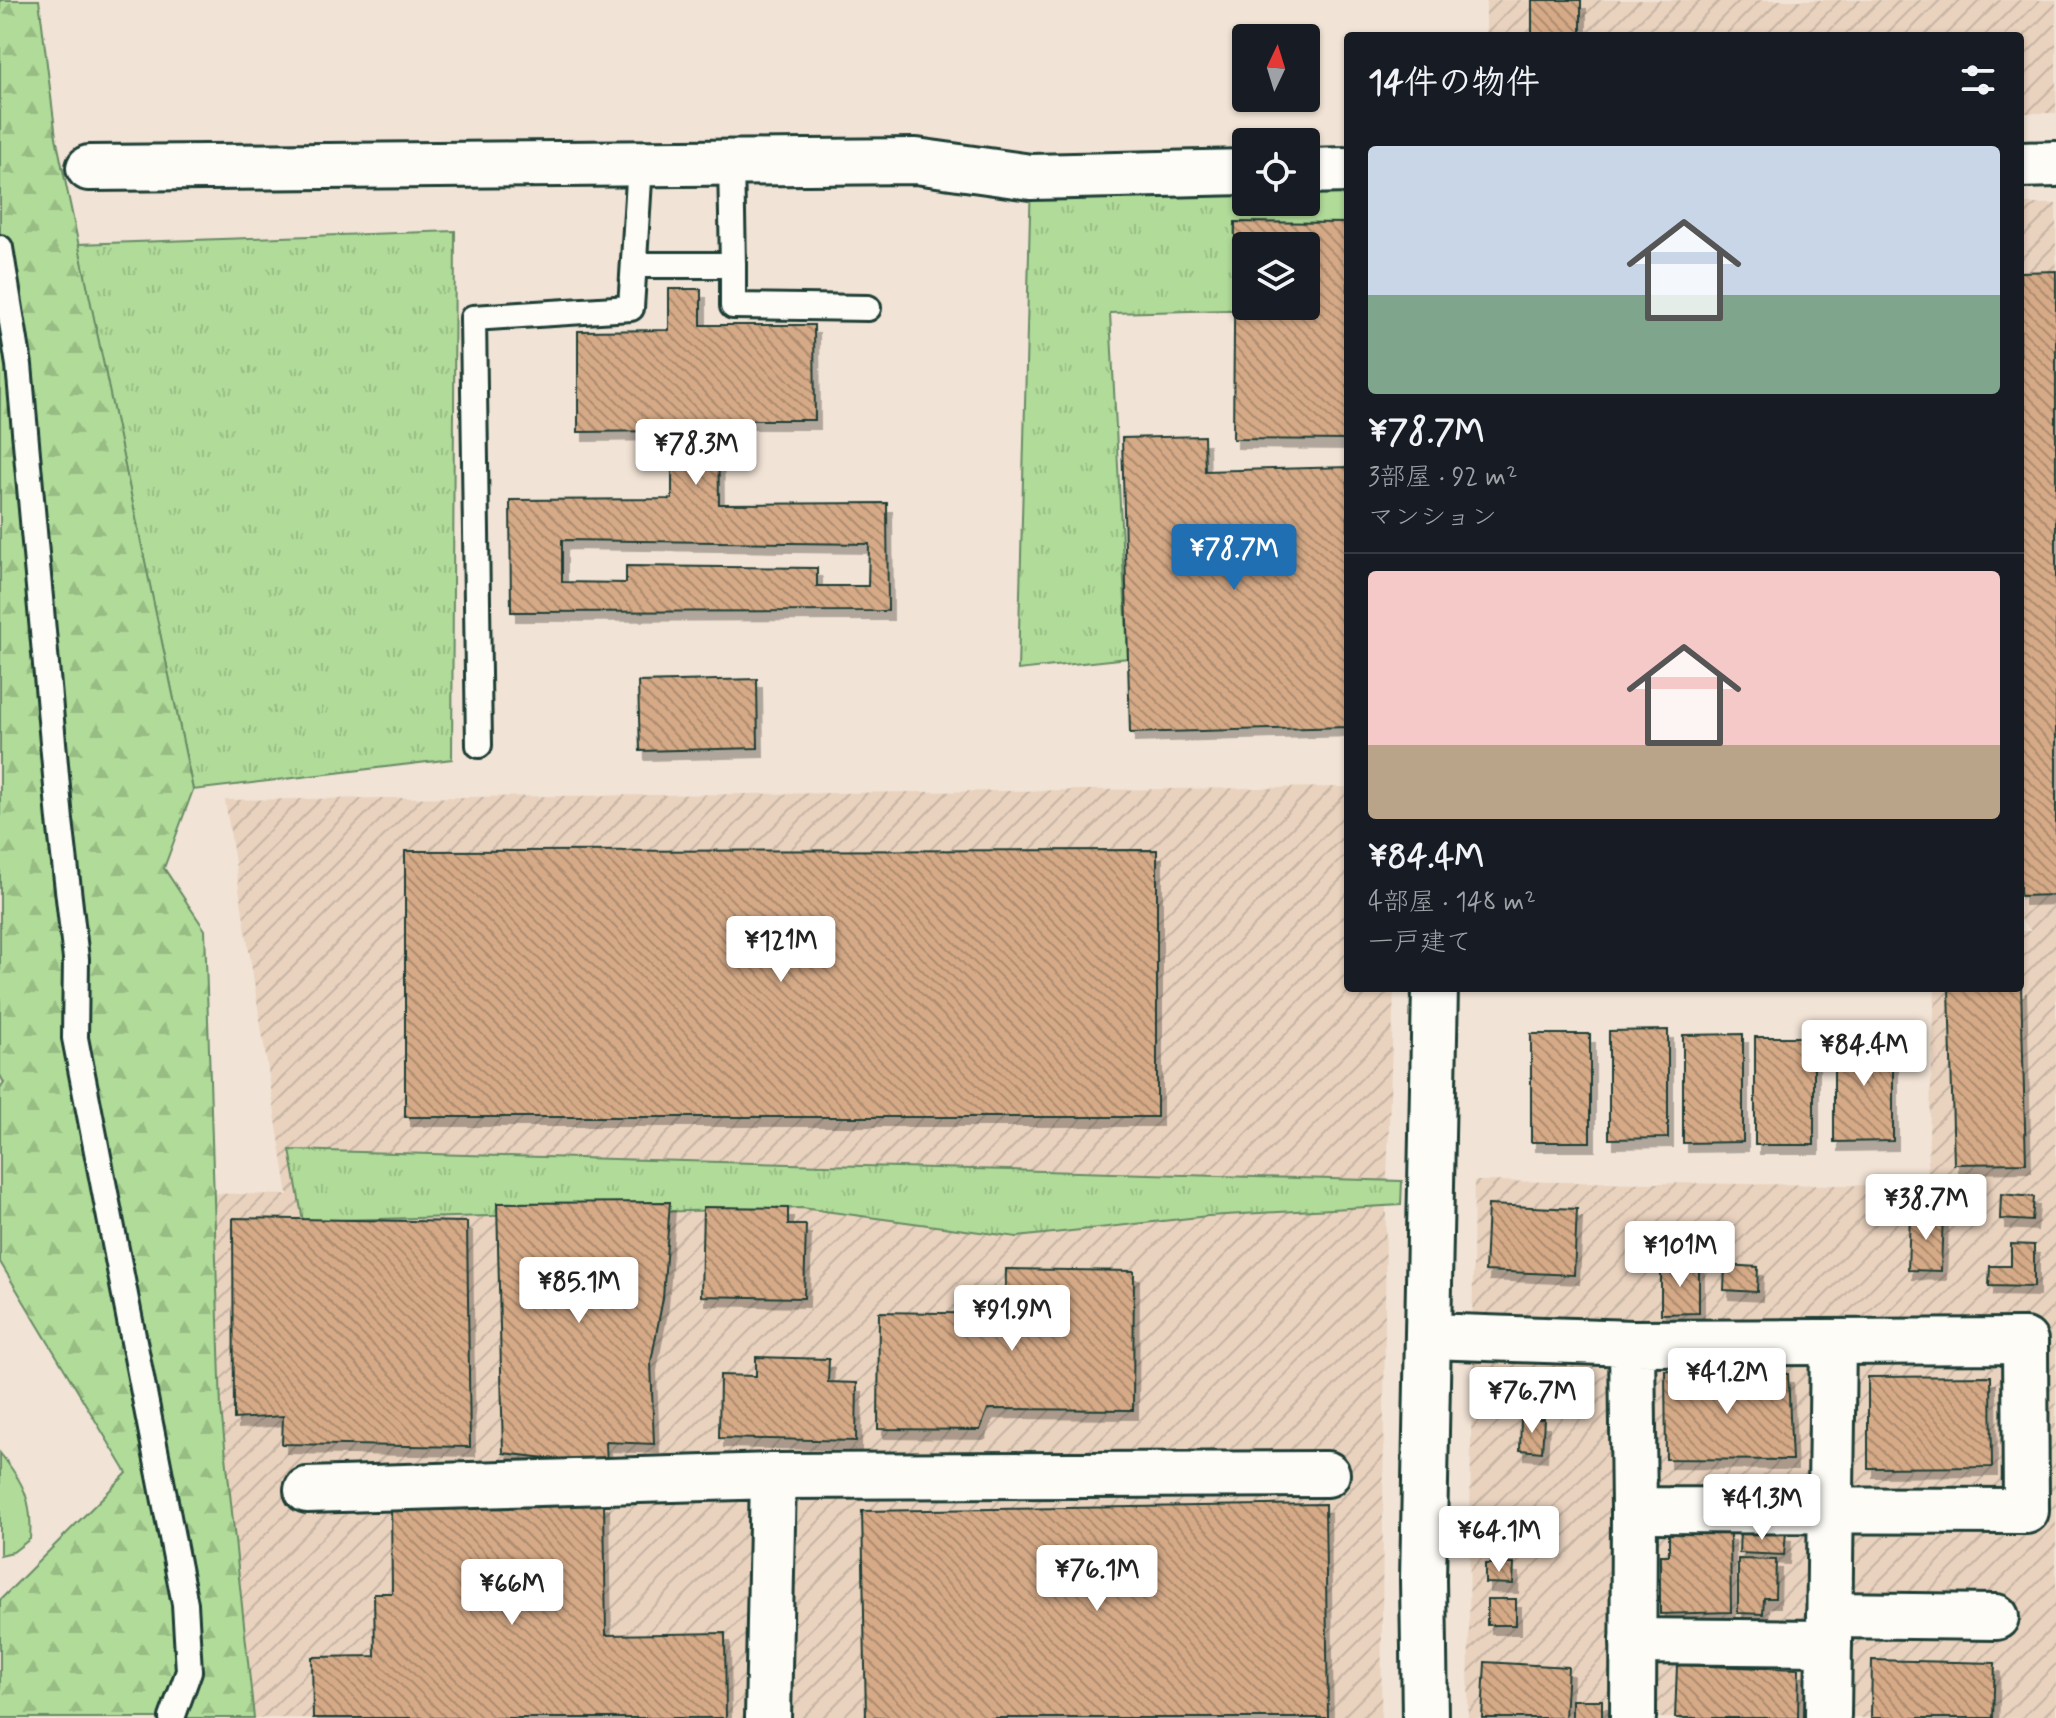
<!DOCTYPE html>
<html lang="ja">
<head>
<meta charset="utf-8">
<style>
  :root { --surface:#171b24; --page:#242831; --text:#f1f3f6; --muted:#9ea1a6; --line:#363941; --accent:#1f6fb2 }
  body { margin:0; font-family:Mynerve,"Klee One",sans-serif; background:var(--page); color:var(--text); height:100vh; display:flex; flex-direction:column; font-size:30px; white-space:nowrap }
  * { box-sizing:border-box; margin:0 }
  p { font-size:26px; color:var(--muted) }
  .icon { flex:none; width:44px; height:44px; fill:none; stroke:currentColor; stroke-width:2; stroke-linecap:round; stroke-linejoin:round }
  .map { position:relative; flex:1; overflow:hidden }
  .panel { position:absolute; left:1344px; top:32px; width:680px; height:960px; display:flex; flex-direction:column; background:var(--surface); border-radius:8px; box-shadow:0 2px 6px #0004 }
  .panel>* { flex:none }
  .needle { width:52px; rotate:4deg }
  .tools { position:absolute; left:1232px; top:24px; display:grid; gap:16px }
  .tools a { display:grid; place-items:center; width:88px; height:88px; border-radius:8px; background:var(--surface); box-shadow:0 2px 6px #0004; font-size:40px }
  .price { position:absolute; translate:-50% -68px; padding:0 18px; border-radius:8px; background:#fff; color:#222; font-size:26px; line-height:52px; filter:drop-shadow(0 2px 4px #0008) }
  .price::after { content:''; position:absolute; left:50%; top:48px; width:24px; height:18px; margin-left:-12px; background:inherit; clip-path:polygon(0 0,100% 0,50% 100%) }
  .price.active { background:var(--accent); color:#fff }
  ul { padding:0; list-style:none }
  li { display:grid; align-content:center; gap:16px; height:424px; padding:0 24px }
  li+li { border-top:2px solid var(--line) }
  li span { display:grid; place-items:center; height:248px; border-radius:8px; color:#555 }
  li>.icon { margin-inline-start:auto }
  span .icon { width:144px; height:144px; fill:#fffc; stroke-width:1 }
  li b { font-size:34px }
  h2 { display:flex; justify-content:space-between; align-items:center; height:96px; padding:0 24px; font-size:34px }
  .map>svg:first-child { display:block }
</style>
</head>
<body>
<div class="map">
<svg width="2056" height="1718" viewBox="0 0 2056 1718">
  <defs>
    <pattern id="industrial-furrows" width="10" height="10" patternUnits="userSpaceOnUse" patternTransform="scale(2)"><rect width="10" height="10" fill="#e9d2be"/><path d="M-1 1l2-2M0 10L10 0M9 11l2-2" fill="none" stroke="#c7b5a4"/></pattern>
    <pattern id="grass-tufts" width="24" height="20" patternUnits="userSpaceOnUse" patternTransform="scale(2)"><rect width="24" height="20" fill="#b1db99"/><path d="M3 7l-1-3M5 7V3M7 7l1-3M15 17l-1-3M17 17v-4M19 17l1-3" fill="none" stroke="#98bd84"/></pattern>
    <pattern id="forest-firs" width="22" height="20" patternUnits="userSpaceOnUse" patternTransform="scale(2)"><rect width="22" height="20" fill="#b1db99"/><path d="M5 1l3.5 6h-7zM16 11l3.5 6h-7z" fill="#98bd84"/></pattern>
    <pattern id="building-back-hatch" width="6" height="6" patternUnits="userSpaceOnUse" patternTransform="scale(2)"><rect width="6" height="6" fill="#d6aa87"/><path d="M-1 5l2 2M0 0l6 6M5-1l2 2" fill="none" stroke="#ad8c6f"/></pattern>
    <filter id="shadow"><feDropShadow dx="5" dy="9" stdDeviation="0" flood-color="#0004"/></filter>
  </defs>
  <rect width="100%" height="100%" fill="#f1e3d5"/>
  <filter id="ink" filterUnits="userSpaceOnUse"><feTurbulence type="fractalNoise" baseFrequency=".0125" numOctaves="2"/><feDisplacementMap in="SourceGraphic" scale="16" xChannelSelector="R" yChannelSelector="G"/><feConvolveMatrix kernelMatrix="1 2 1 2 8 2 1 2 1" color-interpolation-filters="sRGB"/></filter>
  <g filter="url(#ink)">
    <g fill="url(#industrial-furrows)">
      <path d="M1486,0H2056V113H2020V36H1486Z"/>
      <path d="M2020,204H2056V1718H1468L1474,1181L1927,1186L1935,988H2020V931H2031L2020,919Z"/>
      <path d="M1348,787V988H1394L1386,1203L1381,1718H229L192,1193L288,1195L225,800Z"/>
    </g>
    <g fill="url(#grass-tufts)" stroke="#688c66" stroke-width="2" fill-rule="evenodd">
      <path d="M1348,170V307L1110,313L1128,658L1018,670L1031,177L1246,172V202H1306V171ZM1246,246H1306V306H1246Z"/>
      <path d="M455,231L452,759L193,790L78,244Z"/>
      <path d="M290,1150L1402,1181L1401,1205L1208,1216L1017,1237L802,1208L303,1221Z"/>
    </g>
    <path fill="url(#forest-firs)" stroke="#688c66" stroke-width="2" d="M0,0H39L56,137L193,790L164,868L205,930L221,1409L254,1718H0V1600L127,1473L0,1262V1089L4,1083L0,1075Z"/>
    <path fill="#b1db99" stroke="#688c66" stroke-width="2" d="M0,1453C23,1482 33,1500 30,1539L13,1552L0,1555Z"/>
    <g fill="url(#building-back-hatch)" stroke="#1f3d34" stroke-width="2" fill-rule="evenodd" filter="url(#shadow)">
      <rect x="1532" y="0" width="49" height="36"/>
      <path d="M1235,222L1348,223V440L1233,439ZM1246,246H1306V306H1246Z"/>
      <path d="M2056,271V895L2020,896V272Z"/>
      <path d="M669,289H701V325H814L815,420H718L719,504L887,503L888,611L511,612L510,500L672,499V431L578,432V331L669,330ZM562,540L869,544L868,586H817V568L626,566V583L562,582Z"/>
      <path d="M1204,436L1205,471L1348,467V727L1130,733L1122,438Z"/>
      <path d="M757,679L758,748L640,751L638,682Z"/>
      <path d="M1157,850V1117H405V851Z"/>
      <path d="M2021,984L2026,1163L1954,1164L1949,988H2020Z"/>
      <path d="M1668,1030V1138L1609,1139V1031Z"/>
      <path d="M1893,1033V1141L1834,1142V1034Z"/>
      <rect x="1531" y="1034" width="59" height="108"/>
      <path d="M1743,1034V1142L1683,1143V1035Z"/>
      <rect x="1755" y="1037" width="59" height="108"/>
      <path d="M2001,1194L2034,1197L2032,1221L2000,1219Z"/>
      <path d="M670,1202L663,1298L651,1362L654,1444L606,1442L607,1465L503,1453L497,1203Z"/>
      <path d="M1488,1205L1577,1209L1574,1275L1485,1271Z"/>
      <path d="M703,1207L788,1208V1225H806L804,1298L701,1296Z"/>
      <path d="M1910,1212L1943,1213L1941,1271L1908,1270Z"/>
      <path d="M233,1218L467,1222L470,1447L282,1444L283,1416L234,1419Z"/>
      <path d="M2011,1244L2034,1245V1287L1989,1286L1990,1266H2011Z"/>
      <path d="M1661,1264H1699V1313L1661,1314Z"/>
      <path d="M1725,1265L1758,1267L1757,1292L1724,1290Z"/>
      <path d="M1006,1269L1134,1271L1133,1410L988,1409L980,1430L878,1429L879,1312L1005,1314Z"/>
      <path d="M756,1357L829,1359L828,1382L857,1383L856,1441L719,1438L720,1375L756,1376Z"/>
      <path d="M1665,1370L1788,1374L1792,1460L1666,1459Z"/>
      <path d="M1991,1376L1992,1467L1868,1468V1377Z"/>
      <path d="M1521,1418L1544,1419L1542,1452L1520,1450Z"/>
      <path d="M604,1501L606,1635L725,1633L726,1718H313L312,1657L375,1656L374,1593H392L391,1504Z"/>
      <path d="M1325,1504L1328,1718H866L862,1511Z"/>
      <path d="M1740,1530L1786,1532L1784,1555L1739,1553Z"/>
      <path d="M1730,1532L1731,1612L1660,1614V1555H1669V1533Z"/>
      <path d="M1738,1559L1776,1560L1775,1598H1764L1763,1614L1738,1613Z"/>
      <path d="M1485,1564H1514L1513,1584L1485,1583Z"/>
      <rect x="1487" y="1599" width="29" height="26"/>
      <path d="M1872,1660L1995,1663L1993,1718H1871Z"/>
      <path d="M1485,1662L1568,1667L1565,1718H1482Z"/>
      <path d="M1677,1665L1799,1669L1798,1718H1675Z"/>
      <rect x="1572" y="1700" width="30" height="18"/>
    </g>
    <g fill="none" stroke-linecap="round" stroke-linejoin="round">
      <defs>
        <g id="service">
          <path d="M731,163L733,265"/>
          <path d="M0,248L19,365L60,820L76,959L75,1038L185,1604L189,1671L172,1718"/>
          <path d="M634,265H733V306L868,308"/>
          <path d="M479,745L473,318L631,308L640,164"/>
        </g>
        <g id="minor">
          <path d="M2020,165L2056,164"/>
          <path d="M89,168L916,161L1031,177L1246,172"/>
          <path d="M1306,171L1348,170"/>
          <path d="M1429,1336L1632,1343L2025,1341L2026,1511L1634,1510L1632,1343"/>
          <path d="M773,1476L1327,1474"/>
          <path d="M307,1490L773,1476L768,1718"/>
          <path d="M1829,1615L1996,1617"/>
          <path d="M1633,1641L1829,1643"/>
          <path d="M1828,1716L1833,1342"/>
          <path d="M1425,1718L1423,1580L1435,988"/>
          <path d="M1633,1718L1634,1510"/>
        </g>
      </defs>
      <use href="#service" stroke="#1f3d34" stroke-width="30"/>
      <use href="#minor" stroke="#1f3d34" stroke-width="50"/>
      <use href="#service" stroke="#fdfcf7" stroke-width="24"/>
      <use href="#minor" stroke="#fdfcf7" stroke-width="44"/>
    </g>
  </g>
</svg>
<div class="tools">
<a><svg class="needle" viewBox="-14 -14 28 28"><path d="M0-13l5 13h-10z" fill="#e53935"/><path d="M0 13l5-13h-10z" fill="#9ea1a6"/></svg></a>
<a><svg class="icon" aria-label="locate" viewBox="0 0 24 24"><circle cx="12" cy="12" r="6"/><path d="M12 2v4M12 18v4M2 12h4M18 12h4"/></svg></a>
<a><svg class="icon" aria-label="layers" viewBox="0 0 24 24"><path d="M12 4l9 5-9 5-9-5zM3 14l9 5 9-5"/></svg></a>
</div>
<b class="price" style="left:696px;top:487px">¥78.3M</b>
<b class="price active" style="left:1234px;top:592px">¥78.7M</b>
<b class="price" style="left:781px;top:984px">¥121M</b>
<b class="price" style="left:1864px;top:1088px">¥84.4M</b>
<b class="price" style="left:1926px;top:1242px">¥38.7M</b>
<b class="price" style="left:1680px;top:1289px">¥101M</b>
<b class="price" style="left:579px;top:1325px">¥85.1M</b>
<b class="price" style="left:1012px;top:1353px">¥91.9M</b>
<b class="price" style="left:1727px;top:1416px">¥41.2M</b>
<b class="price" style="left:1532px;top:1435px">¥76.7M</b>
<b class="price" style="left:1762px;top:1542px">¥41.3M</b>
<b class="price" style="left:1499px;top:1574px">¥64.1M</b>
<b class="price" style="left:1097px;top:1613px">¥76.1M</b>
<b class="price" style="left:512px;top:1627px">¥66M</b>
<section class="panel">
<h2>14件の物件<svg class="icon" aria-label="filters" viewBox="0 0 24 24"><path d="M4 7h16M4 17h16"/><circle cx="9" cy="7" r="2"/><circle cx="15" cy="17" r="2"/></svg></h2>
<ul>
<li><span style="background:linear-gradient(#c9d6e8 60%,#7fa58c 0)"><svg class="icon" aria-label="home" viewBox="0 0 24 24"><path d="M3 11l9-7 9 7M6 9v11h12V9"/></svg></span><div><b>¥78.7M</b><p>3部屋 · 92 m²</p><p>マンション</p></div></li>
<li><span style="background:linear-gradient(#f6c9c9 70%,#b9a48a 0)"><svg class="icon" aria-label="home" viewBox="0 0 24 24"><path d="M3 11l9-7 9 7M6 9v11h12V9"/></svg></span><div><b>¥84.4M</b><p>4部屋 · 148 m²</p><p>一戸建て</p></div></li>
</ul>
</section>
</div>
</body>
</html>
